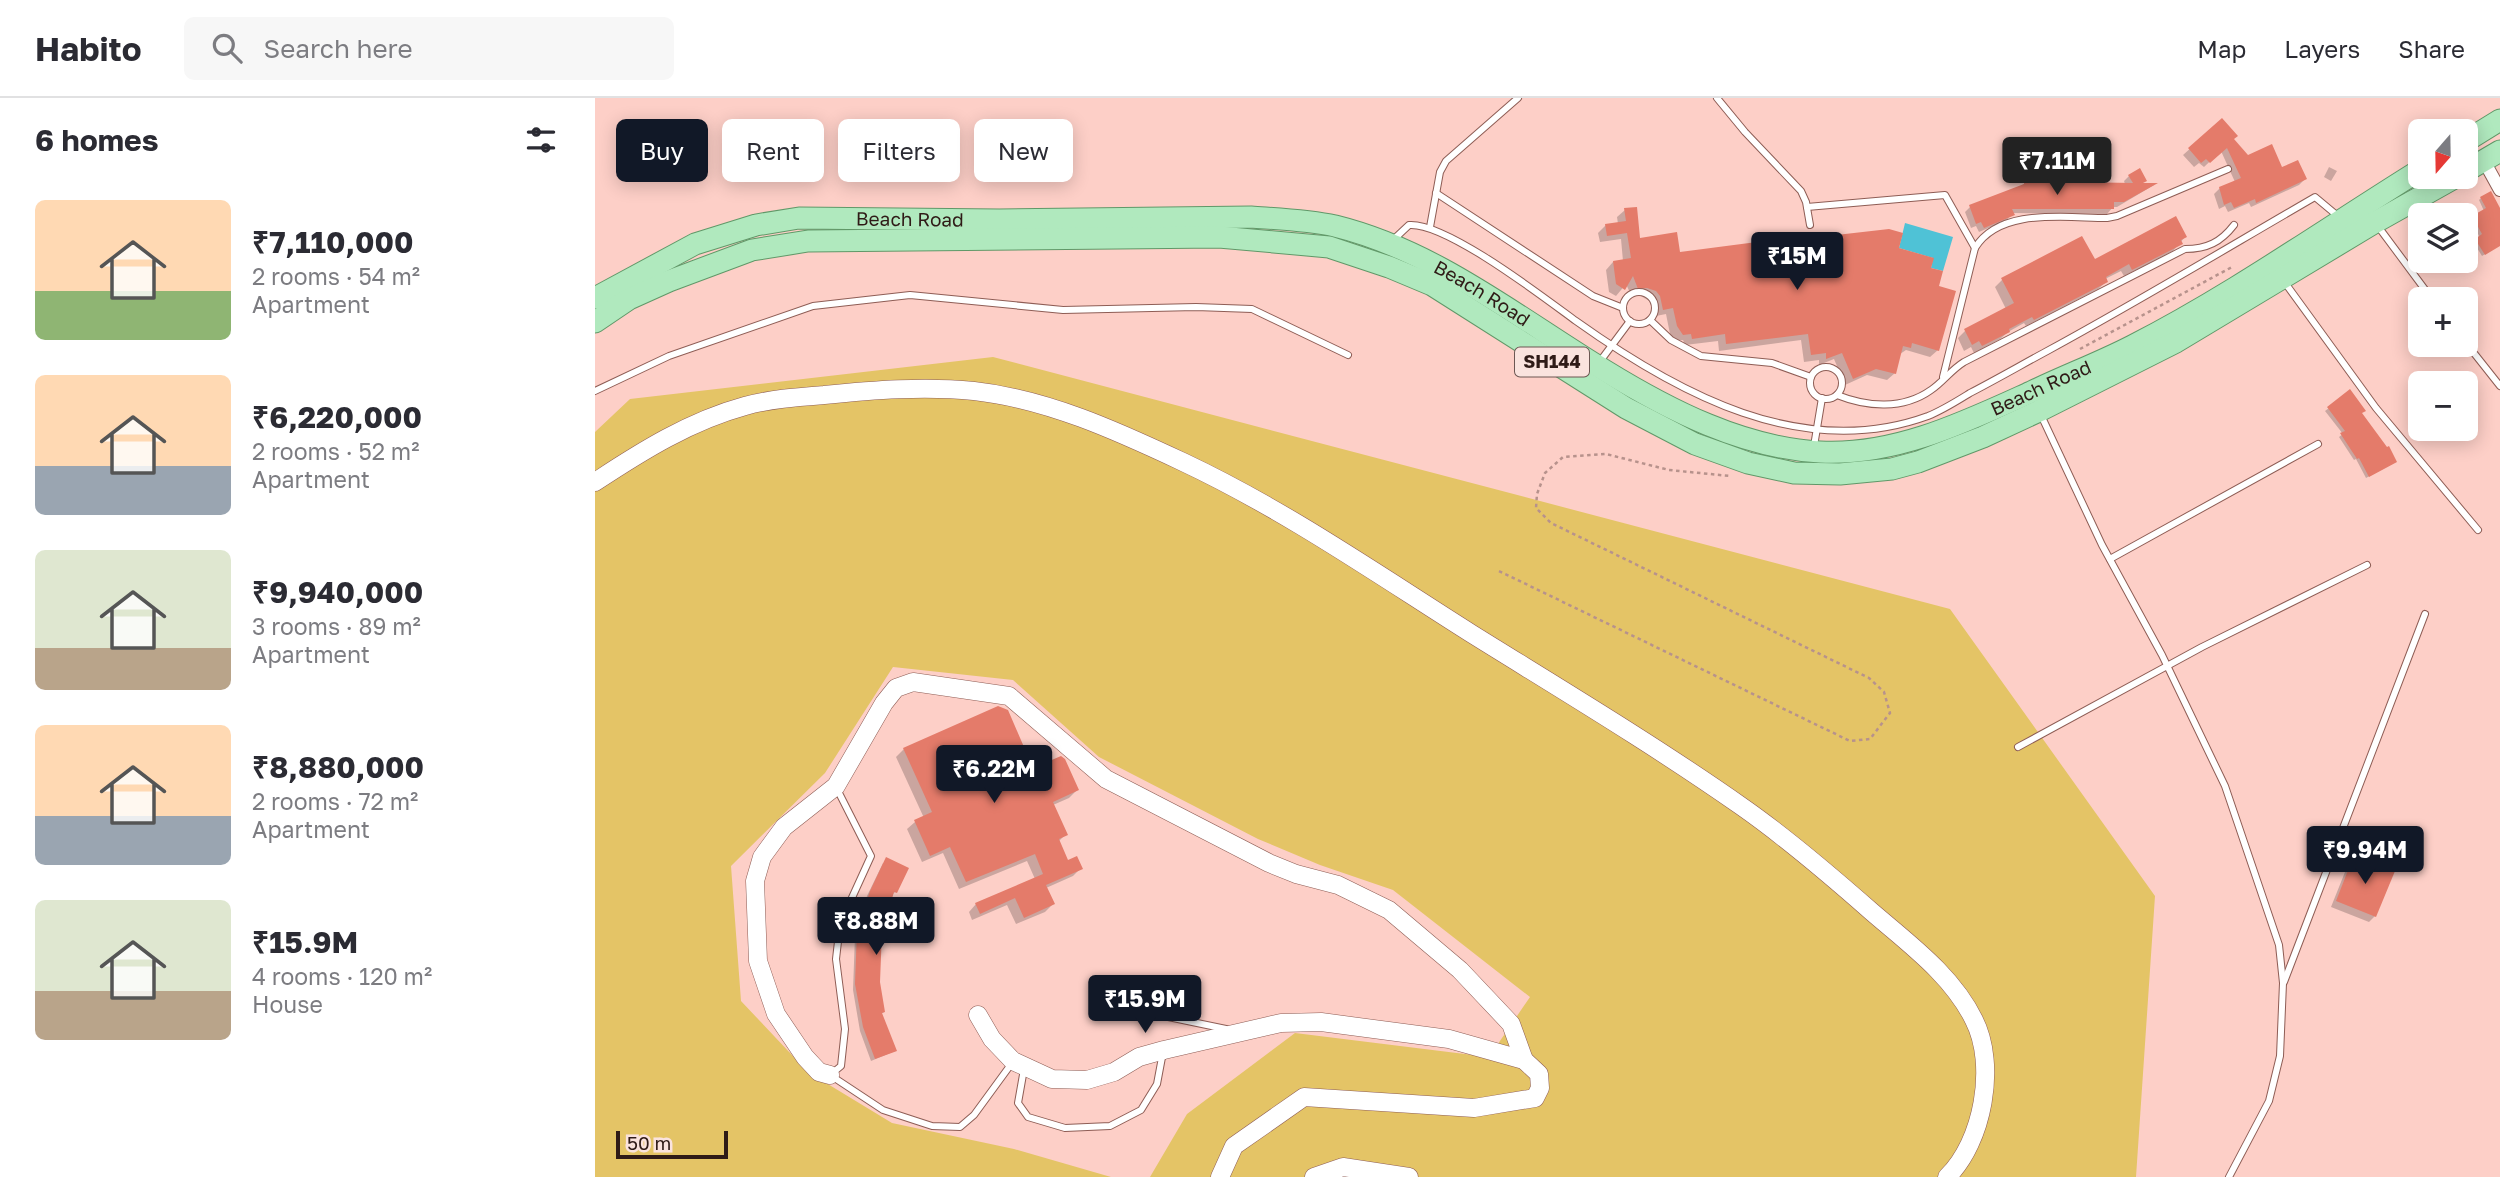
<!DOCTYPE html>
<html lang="en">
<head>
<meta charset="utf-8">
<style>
  :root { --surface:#fff; --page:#f7f7f7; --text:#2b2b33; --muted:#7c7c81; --line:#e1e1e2; --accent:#111827 }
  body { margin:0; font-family:"Golos Text",sans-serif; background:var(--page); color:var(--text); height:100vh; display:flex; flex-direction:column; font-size:26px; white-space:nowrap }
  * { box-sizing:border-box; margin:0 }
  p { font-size:23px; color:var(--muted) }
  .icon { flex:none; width:38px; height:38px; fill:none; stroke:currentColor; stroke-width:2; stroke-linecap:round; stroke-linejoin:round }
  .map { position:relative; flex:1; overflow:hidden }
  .sheet { display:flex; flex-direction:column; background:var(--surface); width:595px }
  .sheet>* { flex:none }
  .top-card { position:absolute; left:21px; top:21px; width:665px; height:63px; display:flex; gap:14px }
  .needle { width:46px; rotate:200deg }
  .fabs { position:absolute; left:1813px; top:21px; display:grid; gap:14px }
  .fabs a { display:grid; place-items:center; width:70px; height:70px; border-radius:10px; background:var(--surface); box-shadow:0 4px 18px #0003; font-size:35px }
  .scale { position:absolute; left:21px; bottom:18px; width:112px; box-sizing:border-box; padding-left:7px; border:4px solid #2f1b17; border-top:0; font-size:19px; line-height:24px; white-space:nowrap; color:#2f1b17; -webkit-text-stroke:5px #fae3de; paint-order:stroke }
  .price { position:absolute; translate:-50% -60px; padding:0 16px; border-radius:7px; background:var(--accent); color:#fff; font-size:23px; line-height:46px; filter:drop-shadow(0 2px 4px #0008) }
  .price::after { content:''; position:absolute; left:50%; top:42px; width:21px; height:16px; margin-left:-10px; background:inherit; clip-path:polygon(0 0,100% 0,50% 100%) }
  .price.current { background:#222; color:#fff }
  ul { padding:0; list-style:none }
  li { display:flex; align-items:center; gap:21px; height:175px; padding:0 35px }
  li span { display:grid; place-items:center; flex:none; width:196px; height:140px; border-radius:10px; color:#555 }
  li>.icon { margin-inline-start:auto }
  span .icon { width:84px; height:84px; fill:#fffc; stroke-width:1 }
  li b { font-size:30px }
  h2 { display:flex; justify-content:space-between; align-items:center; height:84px; padding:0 35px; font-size:30px }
  .chip { padding:0 24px; border-radius:10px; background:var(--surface); box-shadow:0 4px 18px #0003; font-size:24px; line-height:63px }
  .chip.current { background:var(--accent); color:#fff }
  header { display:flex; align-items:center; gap:42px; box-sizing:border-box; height:98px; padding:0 35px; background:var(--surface); border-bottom:2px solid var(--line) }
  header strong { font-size:33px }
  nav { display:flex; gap:38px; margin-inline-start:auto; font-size:24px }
  .search { width:490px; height:63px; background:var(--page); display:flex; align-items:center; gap:18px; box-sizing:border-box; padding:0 24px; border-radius:10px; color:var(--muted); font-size:26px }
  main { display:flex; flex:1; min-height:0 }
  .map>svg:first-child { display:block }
</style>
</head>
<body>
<header>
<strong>Habito</strong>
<div class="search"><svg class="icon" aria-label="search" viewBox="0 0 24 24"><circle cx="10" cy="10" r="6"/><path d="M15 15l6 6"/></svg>Search here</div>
<nav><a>Map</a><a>Layers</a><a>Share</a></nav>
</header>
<main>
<section class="sheet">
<h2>6 homes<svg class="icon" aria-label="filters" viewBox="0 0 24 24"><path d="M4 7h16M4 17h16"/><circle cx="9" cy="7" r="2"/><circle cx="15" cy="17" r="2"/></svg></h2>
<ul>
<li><span style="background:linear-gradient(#ffd9b3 65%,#8fb573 0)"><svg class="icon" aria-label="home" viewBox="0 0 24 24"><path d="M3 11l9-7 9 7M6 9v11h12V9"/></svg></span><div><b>₹7,110,000</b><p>2 rooms · 54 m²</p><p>Apartment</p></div></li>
<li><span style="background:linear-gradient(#ffd9b3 65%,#9aa5b1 0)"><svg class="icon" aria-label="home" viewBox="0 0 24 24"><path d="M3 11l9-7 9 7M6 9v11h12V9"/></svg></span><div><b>₹6,220,000</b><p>2 rooms · 52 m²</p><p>Apartment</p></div></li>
<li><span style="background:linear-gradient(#dfe7d0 70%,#b9a48a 0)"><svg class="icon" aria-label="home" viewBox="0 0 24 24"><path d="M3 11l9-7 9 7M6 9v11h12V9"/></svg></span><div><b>₹9,940,000</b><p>3 rooms · 89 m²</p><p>Apartment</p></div></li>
<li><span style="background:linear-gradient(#ffd9b3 65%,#9aa5b1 0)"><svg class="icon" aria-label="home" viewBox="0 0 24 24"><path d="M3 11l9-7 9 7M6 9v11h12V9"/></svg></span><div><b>₹8,880,000</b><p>2 rooms · 72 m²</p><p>Apartment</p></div></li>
<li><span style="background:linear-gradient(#dfe7d0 65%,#b9a48a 0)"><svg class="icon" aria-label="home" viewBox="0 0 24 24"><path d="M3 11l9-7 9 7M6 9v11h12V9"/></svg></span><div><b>₹15.9M</b><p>4 rooms · 120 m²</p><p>House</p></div></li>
</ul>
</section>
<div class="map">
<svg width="1905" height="1079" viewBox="0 0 1905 1079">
  <rect width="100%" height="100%" fill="#fdcfc7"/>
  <path fill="#e4c466" d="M398,259L1355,511L1560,798L1541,1079H555L592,1016L700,935L894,959L935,899L798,792L725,767L663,741L504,659L418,582L298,569L230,675L136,768L146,903L213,974L297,1025L419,1051L516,1079H0V334L35,301Z"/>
  <path fill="#4fc2d6" d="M1310,125L1358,139L1348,173L1336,170L1338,160L1304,150Z"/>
  <g fill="#0003">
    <path d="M1627,22L1637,42L1653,59L1710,81L1704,87L1656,109L1654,105L1633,114L1630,108L1624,111L1619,96L1625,90L1640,84L1626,53L1609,69L1604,65L1599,69L1588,57Z"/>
    <path d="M1734,69L1742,73L1736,83L1729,79Z"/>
    <path d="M1534,78L1546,86L1559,87L1522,109H1518L1512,116L1417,115L1412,122L1384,134L1381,128L1376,130L1370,114L1375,109L1425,89L1430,85L1530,86L1529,83Z"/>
    <path d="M1886,100L1905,113V147L1887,158L1879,145L1885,140L1876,122L1889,113L1884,102Z"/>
    <path d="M1030,112L1044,142L1084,156L1214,142L1301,151L1334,171L1342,189L1343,252L1335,259L1311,252L1305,256L1300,275L1292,282L1272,277L1250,287L1239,261L1224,267V262L1209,264L1206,242L1124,253L1123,243L1090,247L1088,242L1080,243L1075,236L1071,216L1061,218L1058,205L1044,197H1036L1031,186L1021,198L1014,194L1011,172L1018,164L1028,163L1026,141L1005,144L1003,135L1011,127L1023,126L1022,119Z"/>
    <path d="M1590,139L1578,153L1529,178L1526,173L1510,181L1511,184L1503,191L1431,228L1429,225L1413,234L1405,241L1379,255L1376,249L1369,253L1363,240L1370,233L1411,211L1400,189L1407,182L1499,164Z"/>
    <path d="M1755,294L1765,315L1797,366L1771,380L1761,361L1759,362L1744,339L1748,336L1730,313Z"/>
    <path d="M309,651L438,672L482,692L474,700L458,707L471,736L463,744L473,764L486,770L478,778L451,790L458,806L450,814L421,826L412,807L377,822L374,814L381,806L440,781L432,763L364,791L348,755L327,764L312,731L320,724L329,720L301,659Z"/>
    <path d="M1760,759L1780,818L1774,824L1736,809L1754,764Z"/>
    <path d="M288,765L300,794L296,798L285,832L283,884L289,914L286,916L300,953L276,963L265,933L258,892L260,837L272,798Z"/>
  </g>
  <g fill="#e47b6a">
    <path d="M1627,20L1643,38L1639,41L1653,57L1677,46L1687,69L1703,62L1712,81L1661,105L1660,101L1639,110L1636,104L1629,107L1624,89L1646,80L1632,50L1615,65L1611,61L1606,65L1593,50Z"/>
    <path d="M1545,70L1552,83L1548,85H1563L1529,104H1519V111H1417L1420,117L1389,130L1386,124L1381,126L1374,107L1429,86V83L1538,85L1533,77Z"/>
    <path d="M1896,93L1905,110V148L1890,157L1880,141L1887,136L1877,118L1891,110L1885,99Z"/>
    <path d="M1042,109L1045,140L1082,134L1085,154L1215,137V140L1294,131L1308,135L1304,150L1339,160L1336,170L1348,173L1344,188L1361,193L1344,253L1317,245L1316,250L1308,248L1301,276L1281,271L1258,281L1247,255L1231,261V255L1216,257L1213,236L1131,246L1130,236L1097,241L1096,236L1088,237L1082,228L1078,210L1068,212L1065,198L1061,193L1052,190L1043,191L1038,178L1030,192L1021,186L1018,163L1036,160L1032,135L1012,138L1010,126L1031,123L1029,110Z"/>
    <path d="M1581,118L1592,139L1586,142L1588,146L1537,172L1534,166L1511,179L1513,184L1439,222L1437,219L1414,231L1415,234L1387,248L1384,243L1377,247L1369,231L1419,205L1406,180L1487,138L1500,161Z"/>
    <path d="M1755,291L1771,313L1767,315L1792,349L1794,348L1802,364L1774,379L1764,360L1762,361L1745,335L1750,333L1732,309Z"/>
    <path d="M403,608L413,612L438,670L466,658L470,661L484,692L458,704L473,737L464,741L473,762L482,758L488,771L451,787L460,806L429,820L420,800L385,816L380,805L448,776L440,756L371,784L355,749L335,758L319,722L337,714L308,650Z"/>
    <path d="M1759,757L1800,773L1781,819L1741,803Z"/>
    <path d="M291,759L314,770L302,795L299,794L287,833L285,884L290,914L287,915L302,953L280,961L268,929L260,886L262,832L275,793Z"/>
  </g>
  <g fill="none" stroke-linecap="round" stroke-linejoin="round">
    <defs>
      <g id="lane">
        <path d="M1122,0L1150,34L1206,93L1211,104L1215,127"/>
        <path d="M841,95L998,198L1028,210"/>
        <path d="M1212,109L1350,97L1380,150"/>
        <path d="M1782,127L1837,201"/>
        <path d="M835,129L845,74L851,63L923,0"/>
        <path d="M798,142L814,127C851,124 948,199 981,223C1082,295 1207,364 1333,318C1348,312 1362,303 1375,295C1402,281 1428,266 1454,252C1544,203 1632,150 1720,99L1744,119"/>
        <path d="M1688,182L1781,310L1883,432"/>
        <circle cx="1044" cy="210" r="16"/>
        <path d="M1055,222L1076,242L1106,258L1177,265L1216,279"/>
        <path d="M1871,245L1905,288"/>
        <path d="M1003,266L1035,223"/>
        <circle cx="1231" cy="285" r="16"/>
        <path d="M1348,279L1380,150C1405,109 1471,120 1512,120L1522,118L1633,71"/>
        <path d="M0,293L74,258L218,208L315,197L468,212L601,209L657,211L753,257"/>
        <path d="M1242,297C1272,309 1308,312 1336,292C1348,284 1356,272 1369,264L1590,151C1612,151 1626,144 1639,127"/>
        <path d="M1445,315L1507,447L1567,557L1630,688L1684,847L1688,885L1685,958L1674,1003L1634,1079"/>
        <path d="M1219,348L1227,300"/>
        <path d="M1515,461L1723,346"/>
        <path d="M1423,649L1607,549L1772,467"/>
        <path d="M241,689L276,758L245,826L241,861L250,931L246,968L235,977L288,1012L337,1028L365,1029L379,1017L417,965"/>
        <path d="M1689,884L1830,516"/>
        <path d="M554,915L631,931"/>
        <path d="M429,971L423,1005L433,1019L470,1030L515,1028L546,1012L562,986L568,954"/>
      </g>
      <path id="street" d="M1889,63L1905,92"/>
      <g id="secondary">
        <path d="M0,384C47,353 95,323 150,308C175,301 203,299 229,297C278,292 329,288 379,293C452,301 522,333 588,364C690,412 782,476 877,536C967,592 1059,647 1146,708C1192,740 1235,777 1277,814C1314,846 1357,877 1379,922C1402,967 1388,1044 1352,1079"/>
        <path d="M383,917L397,941L418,963L457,981L492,982L519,974L544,959L569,952L686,925L726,924L854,941L929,962L944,976L945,990L940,1000L879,1010L709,999L639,1048L625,1079"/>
        <path d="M235,977L224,974L210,959L181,916L163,863L160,783L167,759L189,729L241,688L289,605L301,590L318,584L414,598L511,681L674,765L701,776L743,787L794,812L865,872L916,926L929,962"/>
        <path d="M719,1079L748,1069L814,1079"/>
      </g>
      <g id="primary">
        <path d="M1871,43L1905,22"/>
        <path d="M1871,73L1905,53"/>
        <path id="s1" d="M0,200L100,146L161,127L204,120L404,122L656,119C684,121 713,122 740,128C841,153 922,219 1009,272C1074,312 1148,350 1225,354C1300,358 1370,324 1436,294C1469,278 1504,265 1537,248C1637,197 1730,131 1825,72"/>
        <path d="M0,224L34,201L74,183L157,152L213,143L624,139L734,149L794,169L837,187L1031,310L1100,346L1153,365L1199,375L1245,376L1297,371L1323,364L1388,339L1444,313L1581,244L1779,125L1861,79"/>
      </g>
    </defs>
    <use href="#lane" stroke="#8e5d55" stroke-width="8"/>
    <use href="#street" stroke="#8e5d55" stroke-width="14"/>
    <use href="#secondary" stroke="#8e5d55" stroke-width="19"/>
    <use href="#primary" stroke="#609868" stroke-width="23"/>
    <g stroke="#b7928c" stroke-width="2.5" stroke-dasharray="3.5 3.5" stroke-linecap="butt">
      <path d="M1485,251L1637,169"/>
      <path d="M904,473L1255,643L1275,641L1295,615L1289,594L1274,580L956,425L941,410L942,396L950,375L968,359L1011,356L1074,372L1135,378"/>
    </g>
    <use href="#lane" stroke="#fff" stroke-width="6"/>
    <use href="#street" stroke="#fff" stroke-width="12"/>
    <use href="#secondary" stroke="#fff" stroke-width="18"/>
    <use href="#primary" stroke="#b0e9be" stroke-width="21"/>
  </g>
  <g text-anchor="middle" stroke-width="5" stroke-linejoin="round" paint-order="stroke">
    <rect fill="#fae3de" stroke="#6c5753" stroke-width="2" x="920" y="249.5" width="74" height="29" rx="5"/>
    <g font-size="18" font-weight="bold" fill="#2f1b17">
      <text x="957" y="270">SH144</text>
    </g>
    <g font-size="19" fill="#2f1b17" stroke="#fae3de">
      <text dy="7" stroke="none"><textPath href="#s1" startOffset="332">Beach Road</textPath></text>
      <text dy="7" stroke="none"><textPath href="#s1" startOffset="920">Beach Road</textPath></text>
      <text dy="7" stroke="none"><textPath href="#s1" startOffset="1530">Beach Road</textPath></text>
    </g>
  </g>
</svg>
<div class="fabs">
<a><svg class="needle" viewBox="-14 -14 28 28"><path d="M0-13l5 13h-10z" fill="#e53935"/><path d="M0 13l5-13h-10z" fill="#7c7c81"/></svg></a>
<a><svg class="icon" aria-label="layers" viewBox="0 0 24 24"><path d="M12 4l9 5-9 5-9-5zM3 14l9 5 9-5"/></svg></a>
<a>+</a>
<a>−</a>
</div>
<div class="scale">50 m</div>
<b class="price current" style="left:1462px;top:99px">₹7.11M</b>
<b class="price" style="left:1202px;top:194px">₹15M</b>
<b class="price" style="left:399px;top:707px">₹6.22M</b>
<b class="price" style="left:1770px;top:788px">₹9.94M</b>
<b class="price" style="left:281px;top:859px">₹8.88M</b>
<b class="price" style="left:550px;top:937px">₹15.9M</b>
<div class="top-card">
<a class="chip current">Buy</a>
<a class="chip">Rent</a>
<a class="chip">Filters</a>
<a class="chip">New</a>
</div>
</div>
</main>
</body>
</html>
